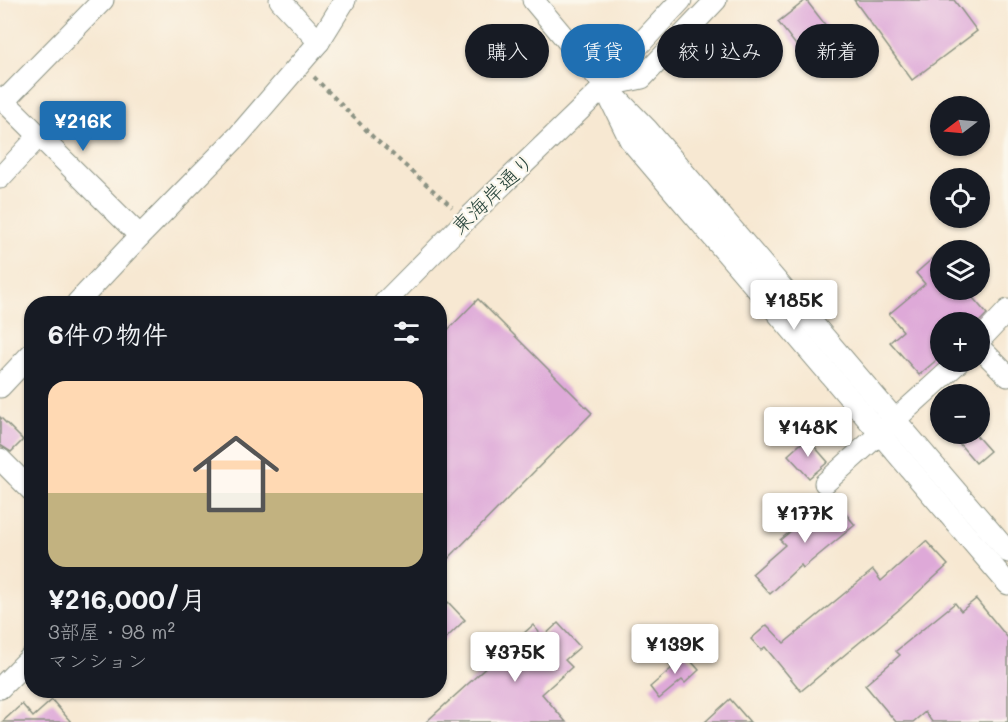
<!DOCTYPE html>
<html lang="ja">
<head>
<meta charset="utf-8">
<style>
  :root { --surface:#171b24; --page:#20242c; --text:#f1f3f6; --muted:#9ea1a6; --line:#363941; --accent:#1f6fb2 }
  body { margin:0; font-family:Mali,"Klee One",sans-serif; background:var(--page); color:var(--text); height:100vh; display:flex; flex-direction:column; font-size:22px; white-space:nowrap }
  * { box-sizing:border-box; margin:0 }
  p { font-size:20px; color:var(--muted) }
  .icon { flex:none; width:33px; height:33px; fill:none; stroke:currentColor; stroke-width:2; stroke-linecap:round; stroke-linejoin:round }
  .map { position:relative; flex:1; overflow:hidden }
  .sheet { position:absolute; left:24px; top:296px; width:423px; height:402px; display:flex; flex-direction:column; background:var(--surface); border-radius:24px; box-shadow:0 2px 4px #0004 }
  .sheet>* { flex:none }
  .hud { position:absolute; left:465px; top:24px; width:453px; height:54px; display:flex; gap:12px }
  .needle { width:39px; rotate:254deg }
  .buttons { position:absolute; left:930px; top:96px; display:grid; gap:12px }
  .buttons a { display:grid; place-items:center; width:60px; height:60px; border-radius:50%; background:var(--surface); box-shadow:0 2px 4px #0004; font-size:30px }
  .price { position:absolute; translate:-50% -51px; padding:0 14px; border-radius:6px; background:#fff; color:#222; font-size:20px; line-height:39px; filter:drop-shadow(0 2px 3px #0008) }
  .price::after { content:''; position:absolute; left:50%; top:36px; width:18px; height:14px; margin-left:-9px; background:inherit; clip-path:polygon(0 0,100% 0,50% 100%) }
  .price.on { background:var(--accent); color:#fff }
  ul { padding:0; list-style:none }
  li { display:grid; align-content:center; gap:12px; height:318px; padding:0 24px }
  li+li { border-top:2px solid var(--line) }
  li span { display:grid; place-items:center; height:186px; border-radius:18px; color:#555 }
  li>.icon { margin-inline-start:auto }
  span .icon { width:108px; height:108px; fill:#fffc; stroke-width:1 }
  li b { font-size:26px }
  h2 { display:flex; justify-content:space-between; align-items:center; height:72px; padding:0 24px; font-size:26px }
  .chip { padding:0 21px; border-radius:27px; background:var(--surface); box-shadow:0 2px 4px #0004; font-size:21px; line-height:54px }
  .chip.on { background:var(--accent); color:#fff }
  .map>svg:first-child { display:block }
</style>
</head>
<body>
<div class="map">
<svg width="1008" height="722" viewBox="0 0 1008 722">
  <rect width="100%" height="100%" fill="#fbf7ec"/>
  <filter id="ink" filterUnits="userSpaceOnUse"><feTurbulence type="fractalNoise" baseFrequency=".0167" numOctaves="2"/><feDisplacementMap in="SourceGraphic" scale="12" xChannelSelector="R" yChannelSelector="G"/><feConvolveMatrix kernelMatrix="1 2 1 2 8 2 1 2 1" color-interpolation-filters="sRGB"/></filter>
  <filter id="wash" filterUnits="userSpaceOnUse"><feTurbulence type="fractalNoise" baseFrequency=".008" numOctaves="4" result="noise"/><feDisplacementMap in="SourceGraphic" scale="24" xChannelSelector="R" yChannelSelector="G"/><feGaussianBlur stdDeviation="1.35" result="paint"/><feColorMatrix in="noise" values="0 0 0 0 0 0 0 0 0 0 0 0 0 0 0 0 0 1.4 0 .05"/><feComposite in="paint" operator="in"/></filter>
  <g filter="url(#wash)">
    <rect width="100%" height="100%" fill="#f7e8d2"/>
    <g id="blocks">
      <g fill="#dea9d8">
        <path d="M806,0L834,36L806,58L778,22Z"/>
        <path d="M854,0H954L977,31L912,80Z"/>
        <path d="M940,252V290H966L987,314L979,322H940V357L919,375L890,342L903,331L889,314L925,284L916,273Z"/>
        <path d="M478,299L592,413L440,567V338Z"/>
        <path d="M0,417L23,440L11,452L0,445Z"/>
        <path d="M951,434H975L990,451L976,463Z"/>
        <path d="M807,438L828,462L809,478L788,455Z"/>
        <path d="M832,497L855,525L803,568L801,565L770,594L752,574L785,545L780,540Z"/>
        <path d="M926,541L948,565L901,608L801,691L765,647L761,650L751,639L767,625L784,643L873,570L881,581Z"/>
        <path d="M976,599L1008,638V722H932L925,712L913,722H896L865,685L900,655L896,651L955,603L961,611Z"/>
        <path d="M448,602L465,620L440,644V610Z"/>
        <path d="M558,623L580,647L565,660L572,667L542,694L566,722H426L533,625L543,637Z"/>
        <path d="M682,651L699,670L685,683L682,680L659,699L650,687L672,668L668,663Z"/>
        <path d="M730,699L750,722H705Z"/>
        <path d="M52,700L71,722H2L22,704L33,717Z"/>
      </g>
    </g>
  </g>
  <g filter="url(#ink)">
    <use href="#blocks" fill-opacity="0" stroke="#8b9283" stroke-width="1.5"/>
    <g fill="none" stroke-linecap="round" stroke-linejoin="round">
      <defs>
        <g id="minor">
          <path d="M280,0L319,42"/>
          <path d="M533,0L605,86L647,129L1008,552"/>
          <path d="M605,86L642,78L716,0"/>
          <path d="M0,97L140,236"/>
          <path d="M4,101L103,0"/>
          <path d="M611,101L630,140L1008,584"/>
          <path d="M0,178L39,136"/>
          <path d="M77,303L140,236L238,136L319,42L345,0"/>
          <path d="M384,303L466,220L605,86L626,59L681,0"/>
          <path d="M980,340L1008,310"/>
          <path d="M980,348L1008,376"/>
          <path d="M0,387L32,353"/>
          <path d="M0,459L32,491"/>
          <path d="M825,483L959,362"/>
          <path d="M0,688L32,656"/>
        </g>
      </defs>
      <use href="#minor" stroke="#8b9283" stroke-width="23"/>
      <path stroke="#8b9283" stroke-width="4" stroke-dasharray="4.5 4.5" stroke-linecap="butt" d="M314,77L373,137L452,207"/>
      <use href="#minor" stroke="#fff" stroke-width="21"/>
    </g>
  </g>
  <g text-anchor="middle" stroke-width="4.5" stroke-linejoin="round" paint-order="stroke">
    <g font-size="21" fill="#1f3d34" stroke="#fbf7ec">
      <text transform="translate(493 194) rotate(-44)" y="7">東海岸通り</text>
    </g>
  </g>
</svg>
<div class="buttons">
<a><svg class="needle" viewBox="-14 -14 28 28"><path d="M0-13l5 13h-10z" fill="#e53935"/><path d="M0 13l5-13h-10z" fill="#9ea1a6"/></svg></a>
<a><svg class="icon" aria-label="locate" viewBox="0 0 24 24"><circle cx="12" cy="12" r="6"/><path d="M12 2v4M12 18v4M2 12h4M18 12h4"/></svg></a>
<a><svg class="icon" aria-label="layers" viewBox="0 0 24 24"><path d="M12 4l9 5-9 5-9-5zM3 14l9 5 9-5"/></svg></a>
<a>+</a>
<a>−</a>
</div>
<b class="price on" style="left:83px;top:152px">¥216K</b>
<b class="price" style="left:794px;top:331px">¥185K</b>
<b class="price" style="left:808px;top:458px">¥148K</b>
<b class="price" style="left:805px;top:544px">¥177K</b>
<b class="price" style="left:675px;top:675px">¥139K</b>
<b class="price" style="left:515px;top:683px">¥375K</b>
<div class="hud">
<a class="chip">購入</a>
<a class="chip on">賃貸</a>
<a class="chip">絞り込み</a>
<a class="chip">新着</a>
</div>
<section class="sheet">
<h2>6件の物件<svg class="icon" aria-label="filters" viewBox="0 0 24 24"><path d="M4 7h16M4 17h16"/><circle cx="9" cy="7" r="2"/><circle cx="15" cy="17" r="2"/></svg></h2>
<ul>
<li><span style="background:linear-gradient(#ffd9b3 60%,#c2b280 0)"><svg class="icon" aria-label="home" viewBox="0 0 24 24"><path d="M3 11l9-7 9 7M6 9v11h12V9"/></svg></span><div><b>¥216,000/月</b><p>3部屋 · 98 m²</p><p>マンション</p></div></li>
</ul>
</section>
</div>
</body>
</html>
